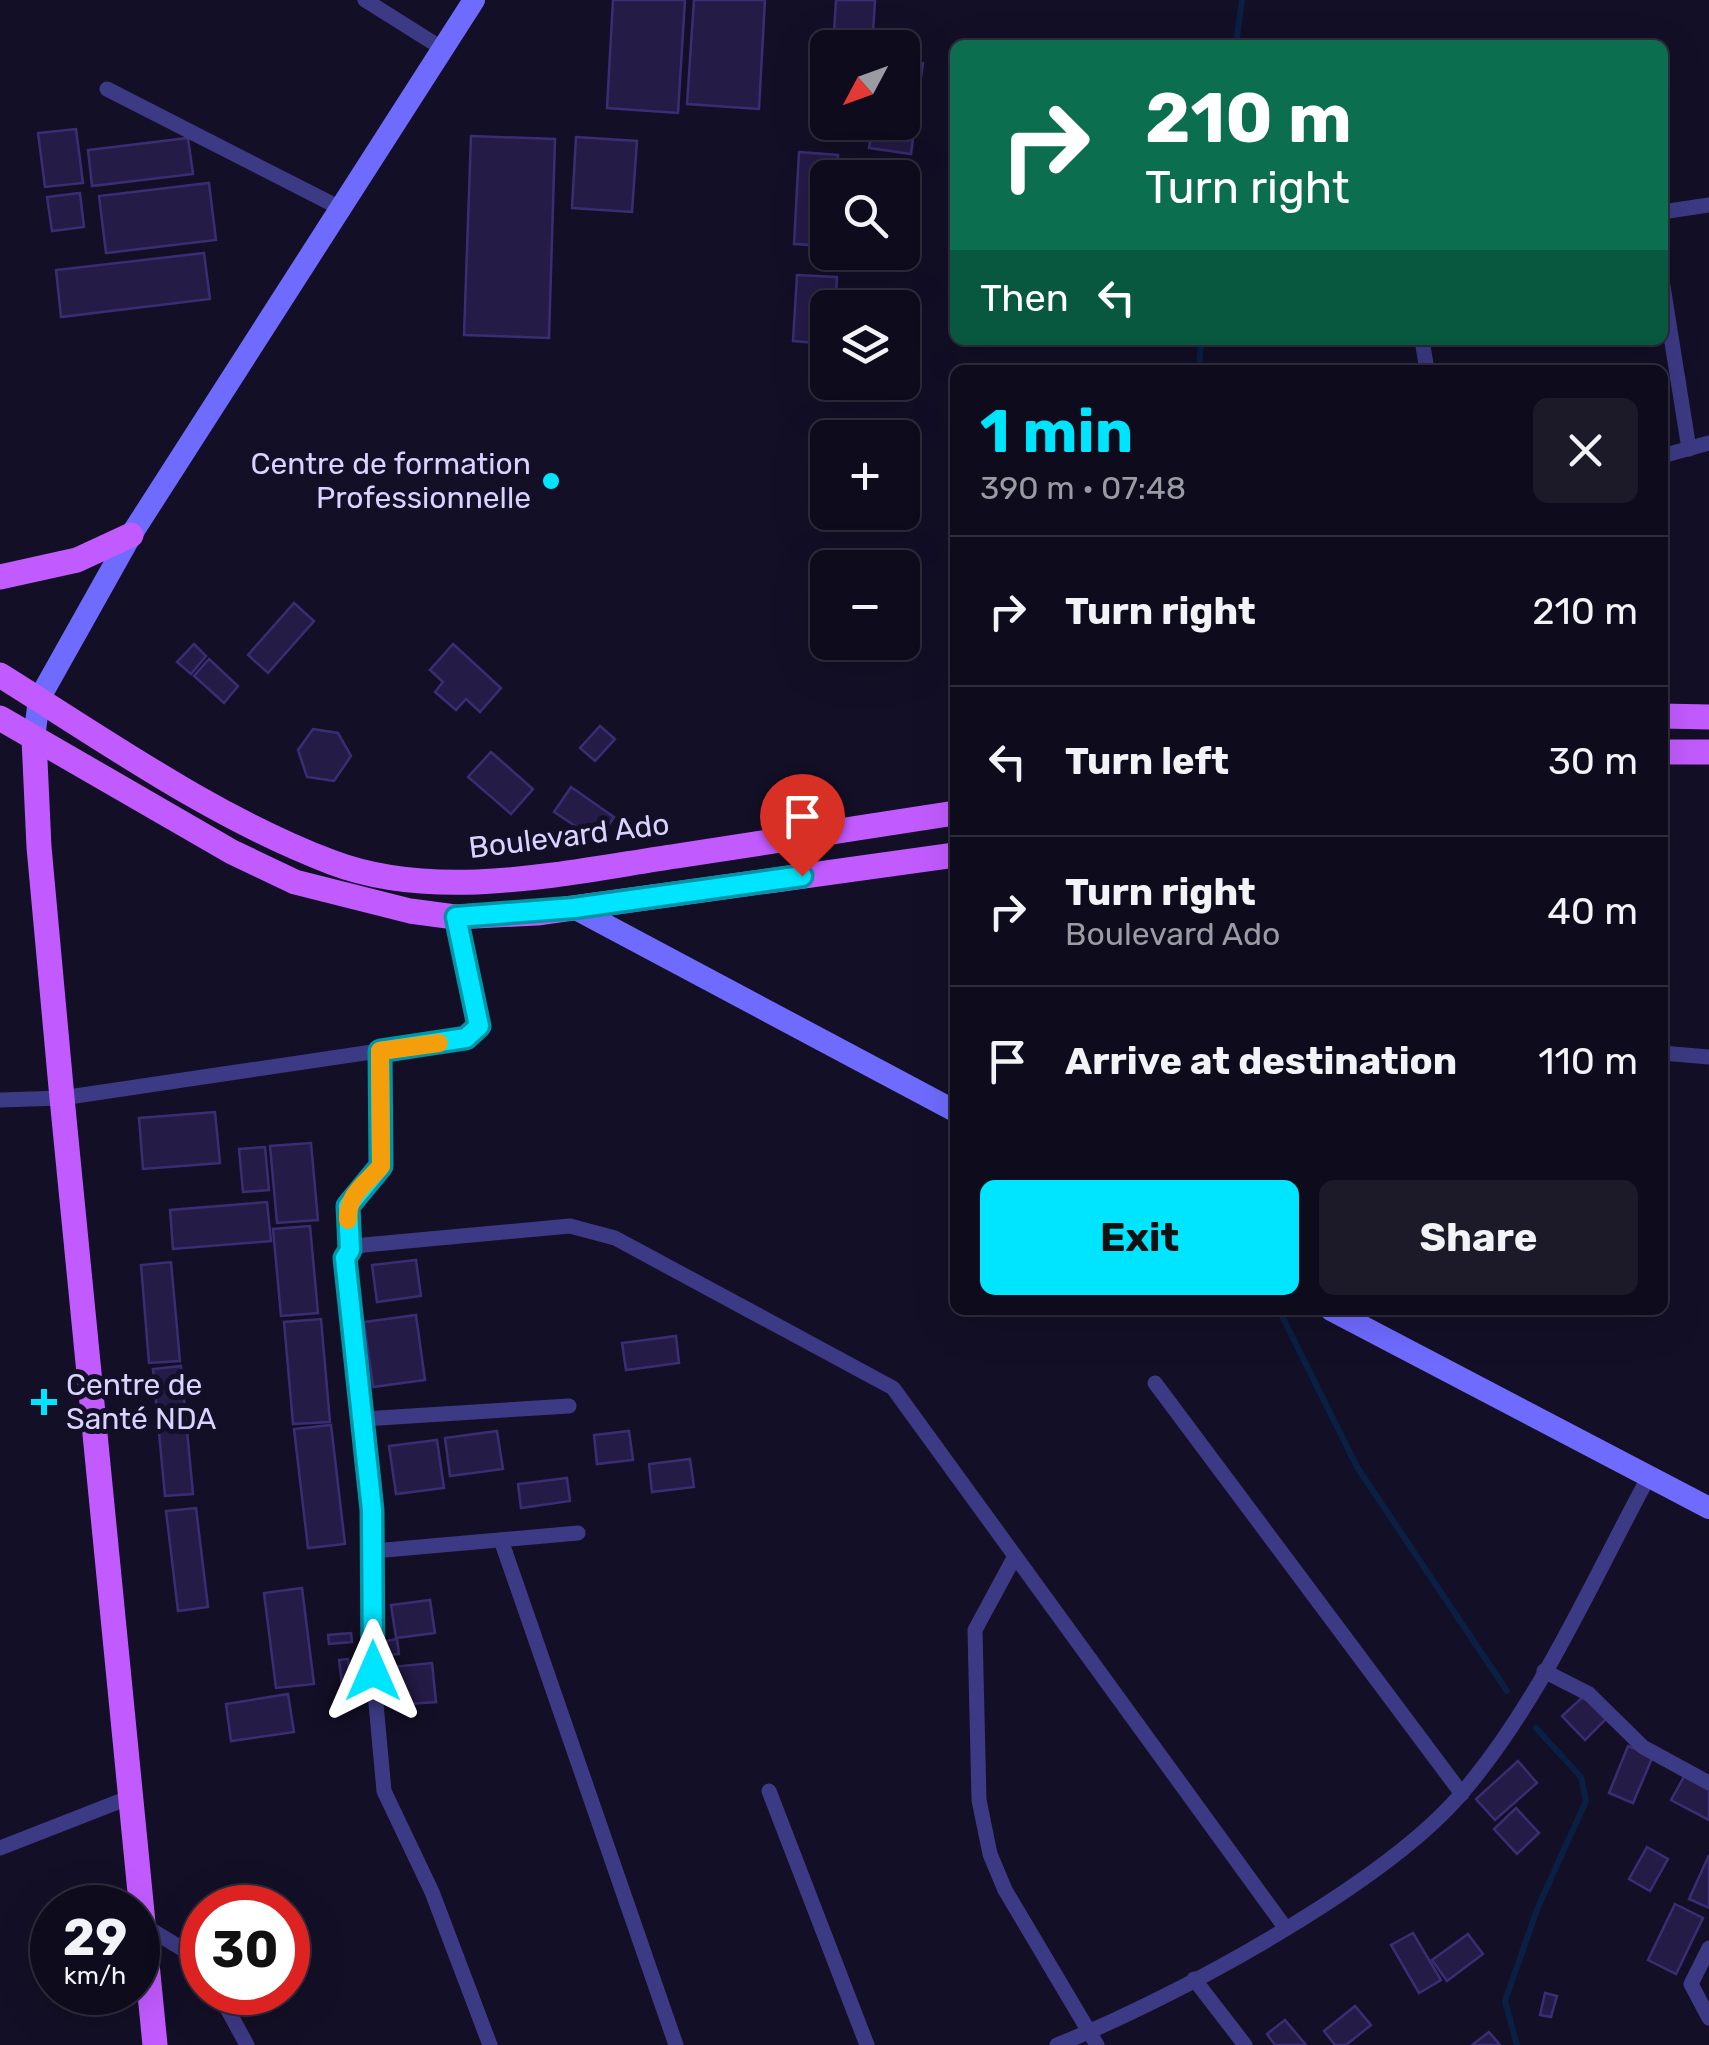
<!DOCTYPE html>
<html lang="en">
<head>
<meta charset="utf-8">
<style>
  :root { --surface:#0e0b1c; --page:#1c1929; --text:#f1f3f6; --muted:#9b9ba3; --line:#2e2b3b; --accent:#00e5ff }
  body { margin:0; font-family:Rubik,sans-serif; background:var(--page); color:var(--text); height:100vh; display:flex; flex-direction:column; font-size:38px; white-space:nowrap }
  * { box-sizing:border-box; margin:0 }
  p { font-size:32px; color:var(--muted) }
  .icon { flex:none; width:55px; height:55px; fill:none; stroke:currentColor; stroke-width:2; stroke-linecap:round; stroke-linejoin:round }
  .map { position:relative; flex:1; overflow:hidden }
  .details { position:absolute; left:950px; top:365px; width:718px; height:950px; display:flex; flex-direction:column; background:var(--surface); border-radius:15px; box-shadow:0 10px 40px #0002,0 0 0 2px var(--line) }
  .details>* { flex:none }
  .hud { position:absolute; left:950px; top:40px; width:718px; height:305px; border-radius:15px; box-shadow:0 10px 40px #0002,0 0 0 2px var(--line); background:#0b6e4f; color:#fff; overflow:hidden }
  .needle { width:65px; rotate:229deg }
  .controls { position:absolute; left:810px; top:30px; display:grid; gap:20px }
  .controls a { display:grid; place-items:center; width:110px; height:110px; border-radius:15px; background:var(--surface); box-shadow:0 10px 40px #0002,0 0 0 2px var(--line); font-size:50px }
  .speed { position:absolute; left:30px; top:1885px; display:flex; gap:20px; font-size:50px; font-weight:700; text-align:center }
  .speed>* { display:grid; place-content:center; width:130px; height:130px; border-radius:50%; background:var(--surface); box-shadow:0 10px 40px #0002,0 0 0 2px var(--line); line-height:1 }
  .speed small { font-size:25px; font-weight:400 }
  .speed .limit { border:15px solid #d22; background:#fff; color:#111 }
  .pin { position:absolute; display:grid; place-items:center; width:85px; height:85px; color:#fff; margin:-102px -42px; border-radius:50% 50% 50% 0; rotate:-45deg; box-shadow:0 0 10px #0007 }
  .pin .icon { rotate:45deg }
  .me { position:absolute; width:110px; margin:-55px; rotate:0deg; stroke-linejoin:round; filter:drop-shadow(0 0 8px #0008) }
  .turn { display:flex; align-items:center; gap:35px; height:210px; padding:0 30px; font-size:45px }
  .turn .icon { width:130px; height:130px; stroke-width:2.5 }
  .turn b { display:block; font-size:70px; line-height:85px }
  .then { display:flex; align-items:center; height:95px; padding:0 30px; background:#0003; gap:20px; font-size:38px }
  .round { display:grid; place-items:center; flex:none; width:105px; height:105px; border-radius:15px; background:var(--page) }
  .head { display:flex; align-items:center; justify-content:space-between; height:170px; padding:0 30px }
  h1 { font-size:60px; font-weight:700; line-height:75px; color:var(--accent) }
  .action { display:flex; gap:20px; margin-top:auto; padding:20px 30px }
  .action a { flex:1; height:115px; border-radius:15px; background:var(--accent); color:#111; font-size:40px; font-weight:700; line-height:115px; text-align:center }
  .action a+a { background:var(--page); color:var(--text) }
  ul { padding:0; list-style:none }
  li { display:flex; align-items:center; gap:30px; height:150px; padding:0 30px; border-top:2px solid var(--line) }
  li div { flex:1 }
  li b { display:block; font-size:38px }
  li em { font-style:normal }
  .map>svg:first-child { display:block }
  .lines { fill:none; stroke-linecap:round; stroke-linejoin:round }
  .stream { stroke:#0a1f44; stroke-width:6 }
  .building { fill:#241b47; stroke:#3b2d73; stroke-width:2.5 }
  .street { stroke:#3d3a85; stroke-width:15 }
  .secondary { stroke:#6f6bff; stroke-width:22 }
  .primary { stroke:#c25bff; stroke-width:25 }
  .route-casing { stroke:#0095a6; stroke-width:25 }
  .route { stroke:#00e5ff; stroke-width:18 }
  .slow { stroke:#f59e0b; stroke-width:18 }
  .poi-dot { fill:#00e5ff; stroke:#130f26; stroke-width:4 }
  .labels { text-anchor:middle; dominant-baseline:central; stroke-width:10; stroke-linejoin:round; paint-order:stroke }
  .poi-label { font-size:30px; fill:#d9d4ff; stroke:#130f26; text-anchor:end }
  .street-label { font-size:30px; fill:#d9d4ff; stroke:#130f26 }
</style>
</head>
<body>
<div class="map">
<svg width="1709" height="2045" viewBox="0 0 1709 2045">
  <rect width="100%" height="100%" fill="#130f26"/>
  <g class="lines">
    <g class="stream">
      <polyline points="1236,45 1242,0"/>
      <polyline points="1199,370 1201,340"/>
      <polyline points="1279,1310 1357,1467 1507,1691"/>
      <polyline points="1517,2045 1505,2001 1538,1907 1586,1801 1581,1777 1536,1728"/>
    </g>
  </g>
  <g class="building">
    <polygon points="613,0 685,0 678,113 607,108"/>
    <polygon points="694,0 765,0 759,109 687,104"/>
    <polygon points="836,0 875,0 872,48 833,48"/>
    <polygon points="902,60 923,63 911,154 869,148 873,122 902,122"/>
    <polygon points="76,129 83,183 45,187 38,133"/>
    <polygon points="471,136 555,139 549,338 464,335"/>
    <polygon points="576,137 637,141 632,212 572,208"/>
    <polygon points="188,138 193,174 92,186 88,150"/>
    <polygon points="799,152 838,155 837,178 828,178 828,246 794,244"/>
    <polygon points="209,183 216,240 106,253 99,196"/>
    <polygon points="80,193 84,227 52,231 47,197"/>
    <polygon points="204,253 210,299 61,317 56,270"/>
    <polygon points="797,275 837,277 835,308 828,308 828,344 793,341"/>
    <polygon points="294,603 314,621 268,673 248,655"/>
    <polygon points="194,644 206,656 191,674 177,662"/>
    <polygon points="453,644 501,688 480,712 466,699 456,710 435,692 443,682 430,670"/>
    <polygon points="209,659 238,686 224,703 194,676"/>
    <polygon points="600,726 615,739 595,761 580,748"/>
    <polygon points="313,729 338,733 351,756 334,781 307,777 298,750"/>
    <polygon points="491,752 533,789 511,814 468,777"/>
    <polygon points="571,787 614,817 598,841 554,812"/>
    <polygon points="215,1112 220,1163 143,1169 139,1118"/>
    <polygon points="311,1143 318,1220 277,1223 270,1146"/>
    <polygon points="265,1147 269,1190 243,1192 239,1149"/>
    <polygon points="267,1202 271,1241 173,1249 170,1210"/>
    <polygon points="310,1226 318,1313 281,1316 273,1229"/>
    <polygon points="416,1260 421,1296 377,1302 372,1265"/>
    <polygon points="171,1262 180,1361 149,1363 141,1265"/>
    <polygon points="416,1315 425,1380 373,1387 364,1322"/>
    <polygon points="321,1319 330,1422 293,1424 284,1322"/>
    <polygon points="676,1336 679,1363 626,1370 622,1343"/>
    <polygon points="181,1366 193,1494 165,1496 153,1369"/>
    <polygon points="331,1425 345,1544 308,1548 294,1429"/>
    <polygon points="497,1431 503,1469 450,1476 445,1438"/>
    <polygon points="629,1431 633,1460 597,1464 594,1435"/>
    <polygon points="437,1440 444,1488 396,1494 389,1446"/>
    <polygon points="690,1459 694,1487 652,1492 649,1464"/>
    <polygon points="567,1478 570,1501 521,1508 518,1484"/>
    <polygon points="196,1508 208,1607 178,1611 166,1511"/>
    <polygon points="302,1588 314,1684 276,1688 264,1593"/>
    <polygon points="430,1600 435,1633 396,1638 391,1605"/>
    <polygon points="351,1633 352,1642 329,1644 328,1635"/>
    <polygon points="397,1639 399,1654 388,1655 386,1641"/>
    <polygon points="348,1659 351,1691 343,1692 339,1660"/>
    <polygon points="432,1663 436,1702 394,1705 390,1667"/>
    <polygon points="288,1694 294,1732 231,1741 226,1704"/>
    <polygon points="1586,1694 1608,1717 1585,1740 1562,1716"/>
    <polygon points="1628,1746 1653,1756 1633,1803 1609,1793"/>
    <polygon points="1518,1761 1537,1783 1495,1820 1476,1799"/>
    <polygon points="1686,1773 1709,1786 1709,1820 1671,1800"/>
    <polygon points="1516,1808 1539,1833 1517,1854 1494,1829"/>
    <polygon points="1647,1847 1668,1859 1650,1891 1629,1879"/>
    <polygon points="1709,1855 1709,1908 1689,1899"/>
    <polygon points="1675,1904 1703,1918 1676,1974 1648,1960"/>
    <polygon points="1413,1933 1441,1980 1419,1993 1391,1945"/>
    <polygon points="1468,1934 1483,1954 1447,1981 1432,1960"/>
    <polygon points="1545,1993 1557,1996 1551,2017 1540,2015"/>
    <polygon points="1355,2006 1371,2025 1346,2045 1335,2045 1324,2031"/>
    <polygon points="1285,2020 1306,2045 1275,2045 1267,2034"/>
    <polygon points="1489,2032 1500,2045 1472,2045"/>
  </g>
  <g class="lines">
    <g class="street">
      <polyline points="365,0 443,49"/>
      <polyline points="107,89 342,209"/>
      <polyline points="1662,212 1709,205"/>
      <polyline points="1662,280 1689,449"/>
      <polyline points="1422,340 1427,370"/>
      <polyline points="1662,456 1709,443"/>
      <polyline points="1662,1053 1709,1057"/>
      <polyline points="0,1100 62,1098 466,1038 479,1025 455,917"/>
      <polyline points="350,1250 348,1205 381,1166 380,1051"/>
      <polyline points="1155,1383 1462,1794"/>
      <polyline points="363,1419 569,1406"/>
      <polyline points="501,1540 676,2045"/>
      <polyline points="374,1551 578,1533"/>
      <polyline points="1015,1556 975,1630 979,1800 990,1854 1005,1890 1097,2045"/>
      <polyline points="1544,1671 1589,1694 1643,1747 1709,1783"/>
      <polyline points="769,1791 867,2045"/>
      <polyline points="0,1848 128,1798"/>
      <polyline points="143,1925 194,1956 202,1968"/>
      <polyline points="1709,1948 1691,1984 1709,2018"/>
      <polyline points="1194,1979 1245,2045"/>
      <polyline points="218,1992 247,2045"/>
      <polyline points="490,2045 432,1892 384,1791 373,1671 373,1510 345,1268 350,1250 364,1245 570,1226 615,1238 893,1388 1284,1926"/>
      <path d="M1057 2045C1171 2000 1384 1885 1462 1793 1540 1702 1591 1583 1648 1478"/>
    </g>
    <g class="secondary">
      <polyline points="34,739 39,699 131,535 474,0"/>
      <polyline points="574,908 955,1111"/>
      <polyline points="1331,1310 1709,1508"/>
    </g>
    <g class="primary">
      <polyline points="0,577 77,560 131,535"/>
      <path d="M0 675C106 741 213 817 331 862 438 903 568 872 677 856 770 842 862 827 955 813"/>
      <polyline points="1662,716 1709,717"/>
      <polyline points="0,718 232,852 295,882 410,911 455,917 537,913 955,855"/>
      <polyline points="34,739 39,847 62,1098 155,2045"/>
      <polyline points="1662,752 1709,752"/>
    </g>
  </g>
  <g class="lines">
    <defs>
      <polyline id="route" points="373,1671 372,1510 345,1258 350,1250 348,1206 381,1166 380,1051 466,1038 479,1026 456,917 574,908 802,876"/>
    </defs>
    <use href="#route" class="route-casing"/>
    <use href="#route" class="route"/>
    <path class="slow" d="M348 1220C347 1194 366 1184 381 1166L380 1051 439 1043"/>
  </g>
  <g class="poi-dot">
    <circle cx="551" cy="481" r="10"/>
    <path d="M39 1387h10v10h10v10h-10v10h-10v-10h-10v-10h10z"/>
  </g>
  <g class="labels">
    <g class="poi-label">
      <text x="531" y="464">Centre de formation<tspan x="531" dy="34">Professionnelle</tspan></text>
      <text x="66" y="1385" text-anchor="start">Centre de<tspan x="66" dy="34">Santé NDA</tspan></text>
    </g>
    <g class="street-label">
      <text transform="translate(569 836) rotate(-7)">Boulevard Ado</text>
    </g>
  </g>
</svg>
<div class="controls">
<a><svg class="needle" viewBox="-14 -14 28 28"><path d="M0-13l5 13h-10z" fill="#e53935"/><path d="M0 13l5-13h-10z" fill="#9b9ba3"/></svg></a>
<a><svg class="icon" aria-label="search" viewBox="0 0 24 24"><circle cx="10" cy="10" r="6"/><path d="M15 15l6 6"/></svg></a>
<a><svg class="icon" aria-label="layers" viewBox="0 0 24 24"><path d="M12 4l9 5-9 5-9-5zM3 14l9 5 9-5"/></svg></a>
<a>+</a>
<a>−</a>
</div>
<div class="speed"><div>29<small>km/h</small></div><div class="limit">30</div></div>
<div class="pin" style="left:802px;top:876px;background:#d93025"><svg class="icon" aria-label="arrive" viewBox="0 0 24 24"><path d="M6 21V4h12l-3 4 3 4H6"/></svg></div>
<svg class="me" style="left:373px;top:1671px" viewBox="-20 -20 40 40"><path d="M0-17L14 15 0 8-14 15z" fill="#00e5ff" stroke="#fff" stroke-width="4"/></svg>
<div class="hud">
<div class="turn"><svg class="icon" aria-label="right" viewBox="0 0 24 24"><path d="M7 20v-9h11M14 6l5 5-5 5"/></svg><div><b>210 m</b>Turn right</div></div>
<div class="then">Then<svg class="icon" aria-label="left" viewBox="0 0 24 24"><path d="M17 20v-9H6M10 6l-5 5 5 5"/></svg></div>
</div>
<section class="details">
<div class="head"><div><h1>1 min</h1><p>390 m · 07:48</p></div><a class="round"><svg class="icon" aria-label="close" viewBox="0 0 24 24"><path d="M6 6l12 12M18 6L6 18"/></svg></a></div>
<ul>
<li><svg class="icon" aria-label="right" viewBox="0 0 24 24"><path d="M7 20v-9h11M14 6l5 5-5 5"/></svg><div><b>Turn right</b></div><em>210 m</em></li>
<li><svg class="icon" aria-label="left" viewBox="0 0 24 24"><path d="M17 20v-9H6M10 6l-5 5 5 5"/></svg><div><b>Turn left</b></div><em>30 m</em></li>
<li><svg class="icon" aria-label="right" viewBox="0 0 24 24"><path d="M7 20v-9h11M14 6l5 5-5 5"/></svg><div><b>Turn right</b><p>Boulevard Ado</p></div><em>40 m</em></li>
<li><svg class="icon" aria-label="arrive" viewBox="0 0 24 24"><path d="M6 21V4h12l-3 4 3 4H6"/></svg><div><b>Arrive at destination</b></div><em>110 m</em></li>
</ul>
<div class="action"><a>Exit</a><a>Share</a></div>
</section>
</div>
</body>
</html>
